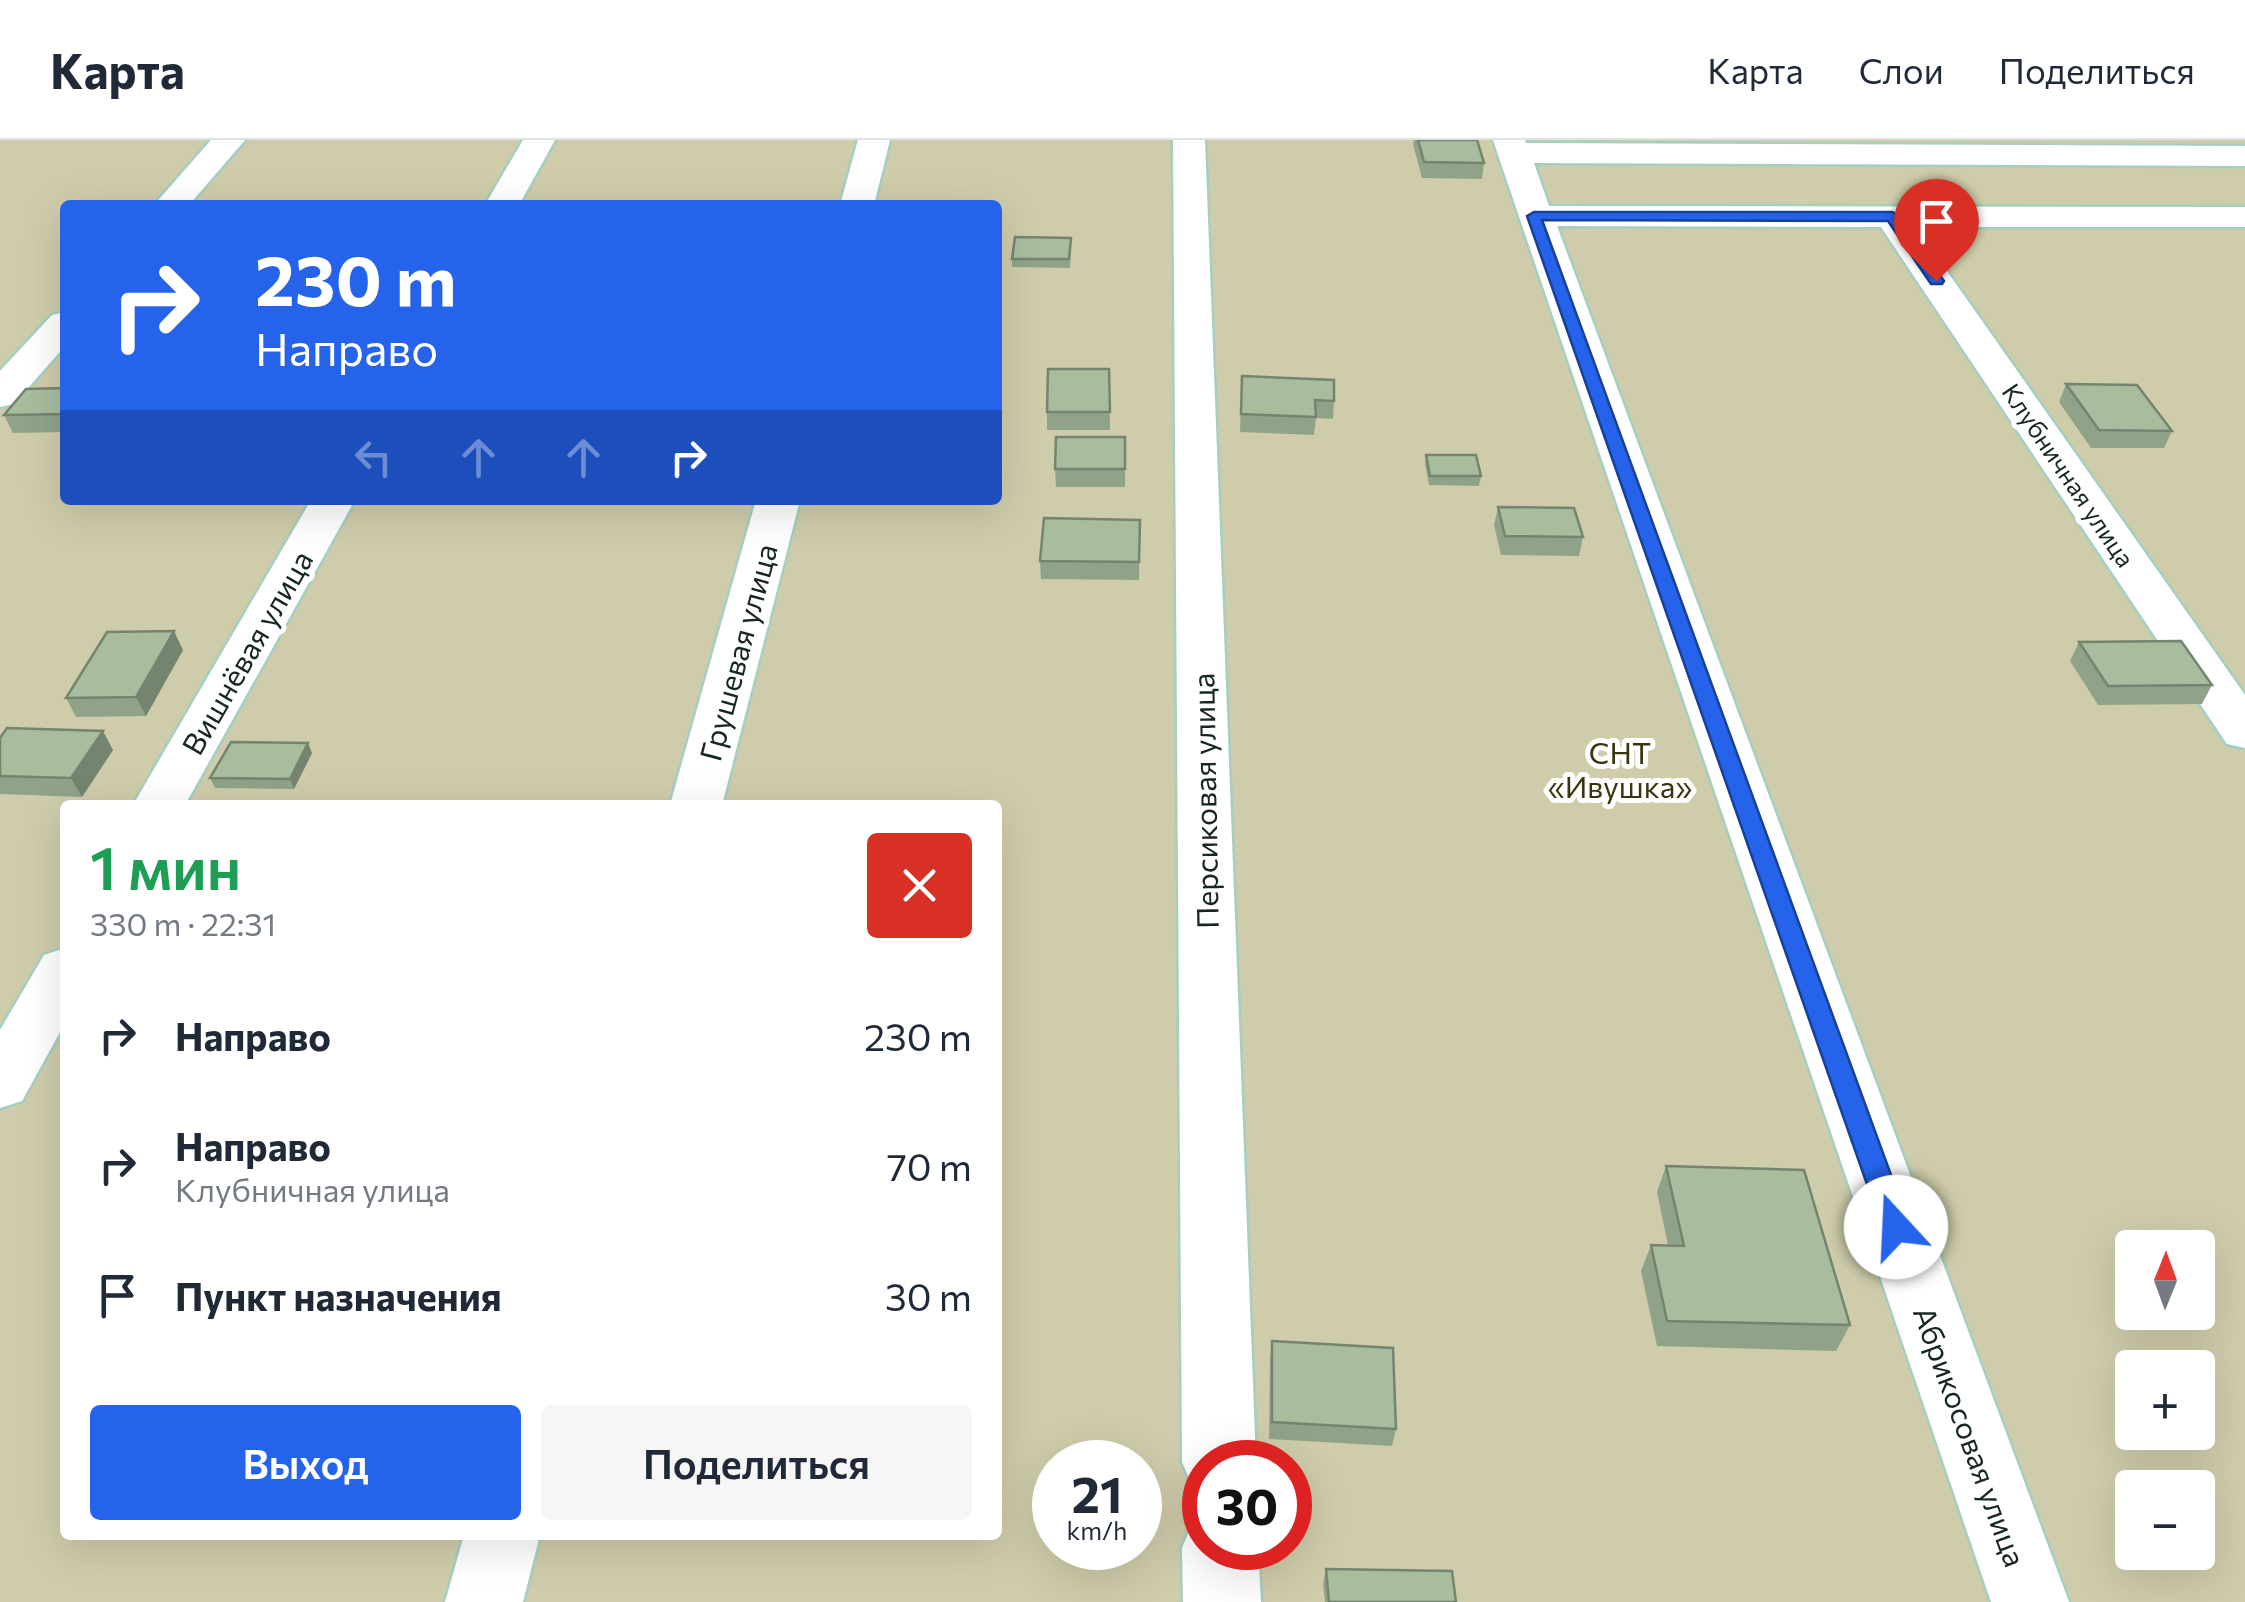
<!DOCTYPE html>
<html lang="ru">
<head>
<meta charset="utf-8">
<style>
  :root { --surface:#fff; --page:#f6f6f7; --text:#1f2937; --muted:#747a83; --line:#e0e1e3; --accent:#2563eb }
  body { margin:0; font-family:Commissioner,sans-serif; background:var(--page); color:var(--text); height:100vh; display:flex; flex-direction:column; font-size:38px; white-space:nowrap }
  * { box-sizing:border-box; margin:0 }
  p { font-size:32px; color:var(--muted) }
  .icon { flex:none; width:55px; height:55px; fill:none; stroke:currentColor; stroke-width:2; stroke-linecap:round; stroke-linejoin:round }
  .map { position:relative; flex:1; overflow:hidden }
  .side { position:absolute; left:60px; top:660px; width:942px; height:740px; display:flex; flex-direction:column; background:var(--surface); border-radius:10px; box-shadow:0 10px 40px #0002 }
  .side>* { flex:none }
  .guide { position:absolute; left:60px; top:60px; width:942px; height:305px; border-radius:10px; box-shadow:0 10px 40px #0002; background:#2563eb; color:#fff; overflow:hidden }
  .needle { width:65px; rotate:1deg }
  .tools { position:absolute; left:2115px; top:1090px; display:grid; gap:20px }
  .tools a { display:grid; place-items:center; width:100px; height:100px; border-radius:10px; background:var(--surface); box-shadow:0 10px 40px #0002; font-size:50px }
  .speed { position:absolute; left:1032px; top:1300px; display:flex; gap:20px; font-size:50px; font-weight:700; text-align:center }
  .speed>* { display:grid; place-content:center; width:130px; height:130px; border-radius:50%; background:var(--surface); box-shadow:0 10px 40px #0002; line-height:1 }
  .speed small { font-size:25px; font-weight:400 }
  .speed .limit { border:15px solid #d22; background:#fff; color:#111 }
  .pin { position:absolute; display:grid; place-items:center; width:85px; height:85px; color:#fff; margin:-102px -42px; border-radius:50% 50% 50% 0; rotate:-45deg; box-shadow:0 0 10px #0007 }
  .pin .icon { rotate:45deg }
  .me { position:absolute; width:110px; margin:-55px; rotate:340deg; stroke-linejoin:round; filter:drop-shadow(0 0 8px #0008) }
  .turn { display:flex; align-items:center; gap:35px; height:210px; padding:0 30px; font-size:45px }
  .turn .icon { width:130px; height:130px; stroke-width:2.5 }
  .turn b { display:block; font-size:70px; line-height:85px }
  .lanes { display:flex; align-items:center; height:95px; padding:0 30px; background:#0003; justify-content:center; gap:50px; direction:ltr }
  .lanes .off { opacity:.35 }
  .round { display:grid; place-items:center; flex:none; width:105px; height:105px; border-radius:10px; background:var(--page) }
  .summary { display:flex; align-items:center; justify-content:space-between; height:170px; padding:0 30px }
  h1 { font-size:60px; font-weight:600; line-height:75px; color:#1e9e55 }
  .button { display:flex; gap:20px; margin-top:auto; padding:20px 30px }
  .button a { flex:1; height:115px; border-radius:10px; background:var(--accent); color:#fff; font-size:40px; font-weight:600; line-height:115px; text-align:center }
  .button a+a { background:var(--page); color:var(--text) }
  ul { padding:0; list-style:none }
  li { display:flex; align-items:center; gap:30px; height:130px; padding:0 30px }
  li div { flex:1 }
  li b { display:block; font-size:38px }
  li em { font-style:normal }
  header { display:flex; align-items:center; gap:60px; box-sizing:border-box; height:140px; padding:0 50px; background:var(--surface); border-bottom:2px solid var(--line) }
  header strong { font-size:48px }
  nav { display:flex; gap:55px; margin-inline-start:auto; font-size:35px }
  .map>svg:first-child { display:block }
  .green { fill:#ceccaa; fill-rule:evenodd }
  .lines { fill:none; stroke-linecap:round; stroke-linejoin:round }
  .minor-casing { stroke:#a5cfbf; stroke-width:5 }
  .minor { fill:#fff; fill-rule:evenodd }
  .wall { fill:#90a388 }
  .shaded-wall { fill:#75846f }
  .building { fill:#a7bd9e; stroke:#75846f; stroke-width:2.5 }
  .route { fill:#2563eb; stroke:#184099; stroke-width:2.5 }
  .labels { text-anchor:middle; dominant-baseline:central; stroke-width:10; stroke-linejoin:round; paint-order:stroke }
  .far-street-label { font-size:25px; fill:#162620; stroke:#fff }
  .street-label { font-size:30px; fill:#162620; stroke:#fff }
  .park-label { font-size:30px; fill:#39360f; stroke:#fff }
</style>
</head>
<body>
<header>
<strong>Карта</strong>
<nav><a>Карта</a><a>Слои</a><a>Поделиться</a></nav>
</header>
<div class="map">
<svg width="2245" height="1462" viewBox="0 0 2245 1462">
  <rect width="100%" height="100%" fill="#d2fded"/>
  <path class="green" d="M0 0H2245V1462H0ZM65 65H998V360H65ZM65 665H998V1395H65ZM2132 1108H2198V1172H2132ZM2132 1228H2198V1292H2132ZM1055 1322H1140V1408H1055ZM1205 1322H1290V1408H1205ZM2132 1348H2198V1412H2132Z"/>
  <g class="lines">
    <defs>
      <g id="minor">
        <polygon points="211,0 245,0 189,65 154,65"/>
        <polygon points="523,0 555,0 519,65 485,65"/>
        <polygon points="858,0 890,0 874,65 840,65"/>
        <polygon points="1173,0 1205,0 1256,1322 1205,1322 1205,1351 1193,1347 1182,1322"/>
        <polygon points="1493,0 1525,0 1526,3 2245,6 2245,26 1534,23 1549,66 2245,67 2245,87 1916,87 2245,555 2245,608 2227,604 1881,87 1557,86 2069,1462 1991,1462"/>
        <polygon points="65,172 65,206 14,264 0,267 0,231 52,175"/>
        <polygon points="311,360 355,360 185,665 133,665"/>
        <polygon points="756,360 800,360 722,665 670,665"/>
        <polygon points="65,808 65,883 22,961 0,968 0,890 44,815"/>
        <polygon points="1205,1377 1205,1408 1258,1408 1261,1462 1183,1462 1182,1408 1193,1382"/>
        <polygon points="464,1395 540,1395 523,1462 445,1462"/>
      </g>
    </defs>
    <use href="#minor" class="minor-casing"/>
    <use href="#minor" class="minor"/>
  </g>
  <g class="wall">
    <polygon points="1414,0 1477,0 1484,23 1482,39 1422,38 1413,4"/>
    <polygon points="1071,106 1070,128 1012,127 1012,119"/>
    <polygon points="1109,229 1110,290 1047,290 1047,272"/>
    <polygon points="1242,236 1334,261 1333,279 1316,278 1314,295 1240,292"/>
    <polygon points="2066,244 2172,291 2164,308 2091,308 2059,262"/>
    <polygon points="65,248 65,292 13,293 4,275"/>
    <polygon points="1125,297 1125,347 1056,347 1055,329"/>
    <polygon points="1426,315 1481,336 1479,346 1429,345 1425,324"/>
    <polygon points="1498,367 1583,397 1579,416 1501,415 1494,385"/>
    <polygon points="1140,380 1139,440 1041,439 1040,421"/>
    <polygon points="2079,502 2212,545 2202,564 2098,565 2070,521"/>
    <polygon points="183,510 146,576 76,577 66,558"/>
    <polygon points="0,598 113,610 82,657 0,654"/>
    <polygon points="312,613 294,649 215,648 210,638"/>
    <polygon points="1666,1026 1850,1185 1836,1211 1657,1206 1641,1131 1651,1105 1668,1105 1657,1052"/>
    <polygon points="1272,1201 1396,1289 1392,1306 1269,1299 1270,1219"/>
    <polygon points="1326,1429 1456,1462 1325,1462 1323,1444"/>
  </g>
  <g class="shaded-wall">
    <polygon points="174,491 183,510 146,576 136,557"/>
    <polygon points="103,591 113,610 82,657 71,638"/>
    <polygon points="308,603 312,613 294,649 290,639"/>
  </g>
  <g class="building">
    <polygon points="1418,0 1477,0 1484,23 1424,22"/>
    <polygon points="1015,97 1071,98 1069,119 1012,119"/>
    <polygon points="1048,229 1109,229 1110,272 1047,272"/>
    <polygon points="1242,236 1334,240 1334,261 1315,260 1316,277 1241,274"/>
    <polygon points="2066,244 2137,245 2172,291 2099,290"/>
    <polygon points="65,248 65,274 4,275 26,249"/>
    <polygon points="1056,297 1125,297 1125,329 1055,329"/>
    <polygon points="1426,315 1476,315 1481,336 1430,336"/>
    <polygon points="1498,367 1574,368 1583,397 1505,396"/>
    <polygon points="1044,378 1140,380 1139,422 1040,421"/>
    <polygon points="174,491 136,557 66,558 107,492"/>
    <polygon points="2181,501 2212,545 2108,546 2079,502"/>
    <polygon points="7,588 103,591 71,638 0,636 0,598"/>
    <polygon points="231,602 308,603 290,639 210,638"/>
    <polygon points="1666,1026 1804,1030 1850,1185 1667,1181 1651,1105 1684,1106"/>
    <polygon points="1272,1201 1393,1208 1396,1289 1272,1282"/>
    <polygon points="1326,1429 1452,1431 1456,1462 1329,1462"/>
  </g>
  <polygon class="route" points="1892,72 1897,74 1944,141 1942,144 1931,144 1888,81 1542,80 1910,1087 1906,1095 1896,1099 1886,1095 1882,1087 1527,76 1534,72"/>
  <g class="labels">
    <g class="far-street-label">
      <text transform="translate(2069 335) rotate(56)">Клубничная улица</text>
    </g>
    <g class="street-label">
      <text transform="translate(246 512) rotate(-60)">Вишнёвая улица</text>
      <text transform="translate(737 512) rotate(-75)">Грушевая улица</text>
      <text transform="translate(1204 661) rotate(-91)">Персиковая улица</text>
      <text transform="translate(1971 1296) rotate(70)">Абрикосовая улица</text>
    </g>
    <g class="park-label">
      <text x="1620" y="611">СНТ<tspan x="1620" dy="34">«Ивушка»</tspan></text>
    </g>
  </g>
</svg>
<div class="tools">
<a><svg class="needle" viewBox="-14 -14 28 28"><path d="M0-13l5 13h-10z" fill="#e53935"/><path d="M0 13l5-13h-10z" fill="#747a83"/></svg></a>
<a>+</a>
<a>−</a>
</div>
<div class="speed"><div>21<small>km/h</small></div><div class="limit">30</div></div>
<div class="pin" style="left:1936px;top:141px;background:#d93025"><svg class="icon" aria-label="arrive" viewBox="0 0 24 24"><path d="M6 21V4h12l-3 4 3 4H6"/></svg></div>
<svg class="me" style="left:1896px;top:1087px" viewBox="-20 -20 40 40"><circle r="19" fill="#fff"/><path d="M0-13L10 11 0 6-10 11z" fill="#2563eb"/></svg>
<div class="guide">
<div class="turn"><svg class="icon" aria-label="right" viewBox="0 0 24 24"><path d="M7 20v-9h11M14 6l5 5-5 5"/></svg><div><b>230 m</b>Направо</div></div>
<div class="lanes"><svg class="icon off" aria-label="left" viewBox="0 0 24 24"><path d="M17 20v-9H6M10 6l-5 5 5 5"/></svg><svg class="icon off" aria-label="ahead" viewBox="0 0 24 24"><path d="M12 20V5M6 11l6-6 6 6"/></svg><svg class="icon off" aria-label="ahead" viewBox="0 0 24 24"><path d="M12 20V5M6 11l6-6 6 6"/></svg><svg class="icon" aria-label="right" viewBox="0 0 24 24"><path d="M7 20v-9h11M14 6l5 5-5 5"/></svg></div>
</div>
<section class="side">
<div class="summary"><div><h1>1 мин</h1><p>330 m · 22:31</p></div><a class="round" style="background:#d93025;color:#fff"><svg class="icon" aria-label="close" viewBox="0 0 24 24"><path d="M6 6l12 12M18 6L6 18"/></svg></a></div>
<ul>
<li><svg class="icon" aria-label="right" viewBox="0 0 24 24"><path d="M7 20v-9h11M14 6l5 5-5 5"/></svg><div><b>Направо</b></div><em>230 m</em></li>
<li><svg class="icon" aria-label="right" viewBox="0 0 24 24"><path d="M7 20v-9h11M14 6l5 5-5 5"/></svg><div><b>Направо</b><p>Клубничная улица</p></div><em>70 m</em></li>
<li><svg class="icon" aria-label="arrive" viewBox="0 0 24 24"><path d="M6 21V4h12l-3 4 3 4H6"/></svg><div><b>Пункт назначения</b></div><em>30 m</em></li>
</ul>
<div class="button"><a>Выход</a><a>Поделиться</a></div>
</section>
</div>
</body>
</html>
